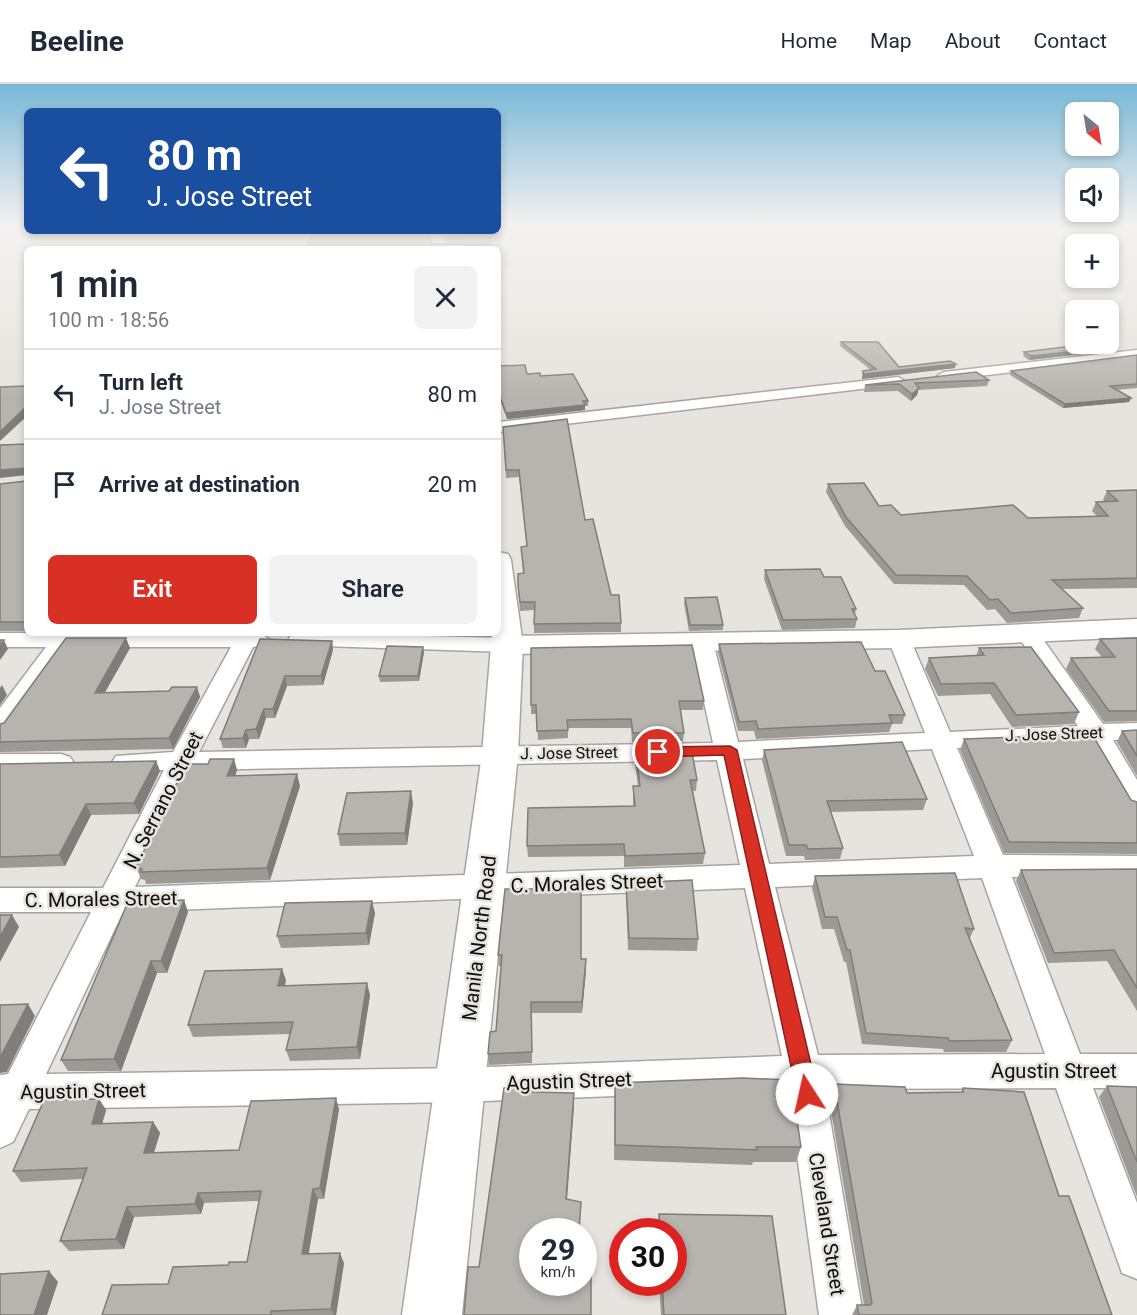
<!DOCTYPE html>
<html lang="en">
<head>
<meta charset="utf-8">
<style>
  :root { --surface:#fff; --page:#f2f2f3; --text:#1f2937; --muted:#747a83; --line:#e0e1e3; --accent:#d93025 }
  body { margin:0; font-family:Roboto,sans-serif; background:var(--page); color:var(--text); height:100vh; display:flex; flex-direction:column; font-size:22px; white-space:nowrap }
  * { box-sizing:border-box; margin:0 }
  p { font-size:20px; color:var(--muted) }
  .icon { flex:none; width:33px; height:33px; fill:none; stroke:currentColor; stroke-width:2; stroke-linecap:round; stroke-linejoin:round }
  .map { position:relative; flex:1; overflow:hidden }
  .side { position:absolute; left:24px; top:162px; width:477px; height:390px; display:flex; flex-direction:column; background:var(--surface); border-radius:9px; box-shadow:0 3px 9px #0003 }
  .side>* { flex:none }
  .banner { position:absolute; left:24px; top:24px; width:477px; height:126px; border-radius:9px; box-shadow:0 3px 9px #0003; background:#1a4fa0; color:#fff; overflow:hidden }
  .needle { width:39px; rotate:150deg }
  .controls { position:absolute; left:1065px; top:18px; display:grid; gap:12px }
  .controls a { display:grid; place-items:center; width:54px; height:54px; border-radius:9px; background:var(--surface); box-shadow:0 3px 9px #0003; font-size:30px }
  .speed { position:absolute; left:519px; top:1134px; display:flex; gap:12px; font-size:30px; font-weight:700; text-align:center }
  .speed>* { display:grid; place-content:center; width:78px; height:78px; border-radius:50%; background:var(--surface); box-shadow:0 3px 9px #0003; line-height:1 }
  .speed small { font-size:15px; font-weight:400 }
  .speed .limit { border:9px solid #d22; background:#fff; color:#111 }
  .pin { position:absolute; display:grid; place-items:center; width:51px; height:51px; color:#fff; margin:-26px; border:3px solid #fff; border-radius:50%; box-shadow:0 2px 6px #0007 }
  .me { position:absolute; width:66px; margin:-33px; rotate:350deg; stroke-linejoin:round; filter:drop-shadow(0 0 4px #0008) }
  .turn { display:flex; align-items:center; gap:21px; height:126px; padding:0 24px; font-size:27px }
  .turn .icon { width:78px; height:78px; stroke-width:2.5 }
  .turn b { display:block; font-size:42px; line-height:51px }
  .round { display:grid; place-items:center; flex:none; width:63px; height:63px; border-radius:9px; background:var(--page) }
  .overview { display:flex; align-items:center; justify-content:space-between; height:102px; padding:0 24px }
  h1 { font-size:36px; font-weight:600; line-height:45px }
  .button { display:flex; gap:12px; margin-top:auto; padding:12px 24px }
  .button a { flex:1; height:69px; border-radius:9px; background:var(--accent); color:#fff; font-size:24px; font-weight:600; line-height:69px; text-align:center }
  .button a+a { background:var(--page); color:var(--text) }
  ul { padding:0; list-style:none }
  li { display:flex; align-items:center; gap:18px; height:90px; padding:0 24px; border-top:2px solid var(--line) }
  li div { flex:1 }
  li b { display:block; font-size:22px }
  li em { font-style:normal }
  header { display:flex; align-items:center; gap:36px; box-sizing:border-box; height:84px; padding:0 30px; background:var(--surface); border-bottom:2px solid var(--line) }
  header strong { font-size:28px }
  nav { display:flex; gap:33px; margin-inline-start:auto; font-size:21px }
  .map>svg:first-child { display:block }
  .built { fill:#e0d8cd }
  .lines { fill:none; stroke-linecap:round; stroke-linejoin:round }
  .lane-casing { stroke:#a8a5a0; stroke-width:3 }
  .street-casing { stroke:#a8a5a0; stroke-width:3 }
  .secondary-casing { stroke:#a8a5a0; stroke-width:3 }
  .highway-casing { stroke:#a8a5a0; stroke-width:3 }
  .lane { fill:#fff; fill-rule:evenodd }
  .street { fill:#fff; fill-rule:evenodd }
  .secondary { fill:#fff; fill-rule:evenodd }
  .highway { fill:#fff; fill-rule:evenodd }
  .wall { fill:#9d9a96 }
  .shaded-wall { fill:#807d7a }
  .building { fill:#b7b3af; stroke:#807d7a; stroke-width:1.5 }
  .route { fill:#d93025; stroke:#8d1f18; stroke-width:1.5 }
  .labels { text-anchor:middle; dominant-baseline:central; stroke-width:5; stroke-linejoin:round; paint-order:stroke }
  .street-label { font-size:16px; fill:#100e0d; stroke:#e7e3de }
  .near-street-label { font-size:20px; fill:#100e0d; stroke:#e7e3de }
</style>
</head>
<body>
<header>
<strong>Beeline</strong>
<nav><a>Home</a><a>Map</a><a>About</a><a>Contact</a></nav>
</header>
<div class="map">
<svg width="1137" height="1231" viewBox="0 0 1137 1231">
  <rect width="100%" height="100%" fill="#e7e3de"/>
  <polygon class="built" points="509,152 511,184 498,184 498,165 447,165 446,153"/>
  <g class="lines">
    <defs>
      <polygon id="lane" points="477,161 500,162 500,168 498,169 498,165 496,164 475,163"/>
      <g id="street">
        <polygon points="1137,266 1137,274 944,296 937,292 944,288"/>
        <polygon points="898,293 905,297 903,300 498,348 498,338"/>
        <path d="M1027 542 1035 544 1103 640 1137 639V655L1113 656 1137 696V729L1127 726 1088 658 957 664 1003 771 1137 772V794L1012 793 1080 970H1137V1004H1093L1137 1119V1195L1122 1189 1056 1004 825 1005 863 1231H819L788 1005 462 1018 29 1025 13 1058 0 1064V991L8 990 91 828H0V804H103L164 686 125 687 116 684 112 678 116 672 173 668 231 563H68L9 647 0 649V624L46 563H0V549H260L270 556 267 561 253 563 199 668 713 659 691 558 694 553H710L713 558 738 658 925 649 888 555 891 550H907L910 555 950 648 1078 642 1016 549 1019 544ZM932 665 974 772 769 780 743 675ZM717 676 740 781 135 803 190 686ZM982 794 1045 970 818 971 775 803ZM745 804 782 972 462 984 46 990 123 828Z"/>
        <polygon points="299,549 508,554 516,556 519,561 516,566 508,568 291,561 288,556 291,551"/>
        <polygon points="0,670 61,670 70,673 74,679 70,685 61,688 0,688"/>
      </g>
      <polygon id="secondary" points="1137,535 1137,553 899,564 508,570 497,567 493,561 497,555 508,552 899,546"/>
      <g id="highway">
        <polygon points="430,147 442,147 447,165 433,165"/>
        <polygon points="498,468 508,470 511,476 523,561 518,670 462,1231 402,1231 482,670 492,549 498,549"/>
      </g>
    </defs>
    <use href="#lane" class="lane-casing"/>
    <use href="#street" class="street-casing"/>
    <use href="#secondary" class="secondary-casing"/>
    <use href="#highway" class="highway-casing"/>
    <use href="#lane" class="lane"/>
    <use href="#street" class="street"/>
    <use href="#secondary" class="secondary"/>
    <use href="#highway" class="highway"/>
  </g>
  <g class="wall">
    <polygon points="313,147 412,147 432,160 448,160 446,147 502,150 502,158 452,160 492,160 492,165 307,165"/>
    <polygon points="841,258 899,283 955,284 862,295 863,287 871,286 840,262"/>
    <polygon points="1024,268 1092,269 1029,276 1023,272"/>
    <polygon points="1137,271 1137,304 1116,306 1131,314 1129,318 1063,324 1010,291 1011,287"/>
    <polygon points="498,282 527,290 540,292 588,317 588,322 585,322 585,326 507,335 498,311"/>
    <polygon points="989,296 987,302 918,306 917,311 911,317 898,307 864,308 865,301"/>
    <polygon points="503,343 585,436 611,511 621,539 621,548 534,549 534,526 520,527 518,501 523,489 521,463 527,462 519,393 506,394"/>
    <polygon points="27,360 27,547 0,547 0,400 26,397"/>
    <polygon points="828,400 901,431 1028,434 1097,432 1092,427 1096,418 1105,418 1103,416 1107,407 1137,406 1137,504 1062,505 1083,524 1079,534 1007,539 995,525 987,526 964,501 894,500 845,442 826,408"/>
    <polygon points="765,486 824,493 856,525 855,530 857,535 855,544 782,546 764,495"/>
    <polygon points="685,514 723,541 723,546 689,547 684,519"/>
    <polygon points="378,549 426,549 426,550"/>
    <polygon points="1137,554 1137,637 1104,638 1066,585 1071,574 1102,573 1095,565 1100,555"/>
    <polygon points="260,555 332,557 333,566 323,601 287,602 275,634 266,634 259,655 249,655 246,664 223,664 220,655"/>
    <polygon points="719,560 875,587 905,631 902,640 892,640 889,648 756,655 754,647 738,647 718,569"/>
    <polygon points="130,564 105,608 169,607 197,603 200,613 173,665 0,668 0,640 4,639"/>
    <polygon points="531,564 704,617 703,626 681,626 684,649 683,657 632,658 631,644 568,644 568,654 538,656 536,630 531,630"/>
    <polygon points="979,564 1079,628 1074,640 1012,643 990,610 938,612 925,585 929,574 976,572"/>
    <polygon points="424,568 419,597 380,598 379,592"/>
    <polygon points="1137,646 1137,692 1117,658 1122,647"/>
    <polygon points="964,655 1137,718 1137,770 1004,769 960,666"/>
    <polygon points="764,666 927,715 923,726 831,728 843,764 840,775 805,776 804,772 786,772 762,676"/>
    <polygon points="636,668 697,696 696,707 693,707 705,769 703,780 624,783 624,772 528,773 527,762 633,722 633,702 638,702 635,680"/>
    <polygon points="234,675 237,686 235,692 300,702 270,796 146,800 145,796 141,795 136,783 208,680"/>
    <polygon points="156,677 160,687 139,730 91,731 65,782 0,784 0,680"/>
    <polygon points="413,719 407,761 340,762 338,750"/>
    <polygon points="1137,785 1137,927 1107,877 1048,879 1016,797 1021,786"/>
    <polygon points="815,792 974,845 969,856 1012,956 1006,968 944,968 943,965 862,960 846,878 844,878 834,845 822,845 812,804"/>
    <polygon points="626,799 698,855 697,867 628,866 626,811"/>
    <polygon points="184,816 188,828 167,889 157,889 121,987 68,987 61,976"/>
    <polygon points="375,829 369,861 281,864 277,852"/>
    <polygon points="498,871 581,875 586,886 582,929 532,929 532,979 489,981 488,970 496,947 501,882 499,882"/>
    <polygon points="286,896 285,901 370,911 360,975 290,977 286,966 290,950 193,953 188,941"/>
    <polygon points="615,999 801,1063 796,1078 753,1078 752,1081 614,1076"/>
    <polygon points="834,1000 907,1009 961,1008 963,1004 1059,1112 1112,1231 852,1231 857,1221 864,1221 829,1015"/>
    <polygon points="1107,1002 1137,1003 1137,1113 1099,1013"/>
    <polygon points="99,1015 106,1026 102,1040 153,1038 160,1049 154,1069 239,1066 339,1025 324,1115 318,1115 308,1169 344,1179 336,1231 102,1231 168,1200 228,1181 247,1178 259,1117 204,1119 201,1130 134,1133 124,1165 69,1167 60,1157 83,1095 21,1098 13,1087"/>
    <polygon points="659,1130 786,1231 661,1231 659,1198 674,1198 674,1148 657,1148"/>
  </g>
  <g class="shaded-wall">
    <polygon points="1093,265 1092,269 1029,276 1031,272"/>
    <polygon points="956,280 955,284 862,295 863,290"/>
    <polygon points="919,304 917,311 911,317 912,310"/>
    <polygon points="1131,314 1129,318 1063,324 1065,320"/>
    <polygon points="585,321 585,326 507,335 506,329"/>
    <polygon points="27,322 27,332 0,357 0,348"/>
    <polygon points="26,384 27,391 0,394 0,386"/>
    <polygon points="126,554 130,564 99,619 95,609"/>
    <polygon points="4,556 8,565 0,576 0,562"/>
    <polygon points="332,557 333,566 323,601 321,592"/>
    <polygon points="423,563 424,568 419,597 418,592"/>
    <polygon points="285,592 287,602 275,634 273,625"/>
    <polygon points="2,601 7,611 0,621 0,604"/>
    <polygon points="197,603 200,613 173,665 169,654"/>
    <polygon points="264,625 266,634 259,655 256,645"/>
    <polygon points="246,646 249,655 246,664 243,654"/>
    <polygon points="234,675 237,686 231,704 227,692"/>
    <polygon points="156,677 160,687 139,730 134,719"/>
    <polygon points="297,690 300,702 270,796 267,784"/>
    <polygon points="411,707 413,719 407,761 405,749"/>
    <polygon points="86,720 91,731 65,782 59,771"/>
    <polygon points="184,816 188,828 167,889 161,877"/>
    <polygon points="372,817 375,829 369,861 366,849"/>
    <polygon points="12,831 19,843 0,878 0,853"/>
    <polygon points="586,875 586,886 582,929 582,918"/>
    <polygon points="151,877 157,889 121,987 114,975"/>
    <polygon points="282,885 286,896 282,914 278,902"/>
    <polygon points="367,899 370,911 360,975 357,963"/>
    <polygon points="28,920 35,932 7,988 0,989 0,974"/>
    <polygon points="574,1009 574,1023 566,1129 566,1115"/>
    <polygon points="336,1014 339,1025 324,1115 320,1104"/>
    <polygon points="99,1015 106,1026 99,1051 92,1040"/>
    <polygon points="153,1038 160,1049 150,1080 144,1069"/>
    <polygon points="313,1105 318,1115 307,1180 302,1170"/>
    <polygon points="198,1109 204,1119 201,1130 195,1120"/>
    <polygon points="127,1123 134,1133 124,1165 116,1155"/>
    <polygon points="340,1169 344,1179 336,1231 334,1231 331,1225"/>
    <polygon points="49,1187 58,1198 47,1231 34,1231"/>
  </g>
  <g class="building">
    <polygon points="498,142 501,142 502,150 447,152 446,147 498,147"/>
    <polygon points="313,147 428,148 432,160 492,160 467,161 467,165 307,165"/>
    <polygon points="841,258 878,258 899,283 950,277 956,280 863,290 863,287 876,285"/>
    <polygon points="1080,261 1093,265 1031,272 1024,268"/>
    <polygon points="1137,271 1137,300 1110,302 1131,314 1065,320 1011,287"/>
    <polygon points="525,281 527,290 540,289 540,292 573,290 588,317 583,317 585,321 506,329 498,307 498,282"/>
    <polygon points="976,288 989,296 915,299 919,304 912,310 899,300 865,301"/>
    <polygon points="27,302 27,322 0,348 0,303"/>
    <polygon points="567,335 585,436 593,435 611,511 619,511 621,539 534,540 535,518 520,518 518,501 518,490 524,489 521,463 527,462 519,386 506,386 503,343"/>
    <polygon points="27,360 27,538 0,538 0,400 26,397 26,384 0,386 0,361"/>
    <polygon points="864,399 879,422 891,421 901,431 1013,421 1028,434 1108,432 1096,418 1118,417 1107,407 1137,406 1137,494 1052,496 1083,524 1011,529 998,515 990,516 967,492 896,491 846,433 828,400"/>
    <polygon points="820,485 824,493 841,493 856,525 852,525 857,535 783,536 765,486"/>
    <polygon points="717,513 723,541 690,541 685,514"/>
    <polygon points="66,554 126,554 95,609 169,607 172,603 197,603 169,654 0,658 0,640 4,639"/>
    <polygon points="1137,554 1137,627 1109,627 1071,574 1115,573 1100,555"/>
    <polygon points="260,555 332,557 321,592 285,592 273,625 264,625 256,645 246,646 243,654 220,655"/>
    <polygon points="0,556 4,556 0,562"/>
    <polygon points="861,558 875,587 885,587 905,631 889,631 892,639 758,645 756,637 739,638 719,560"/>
    <polygon points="692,561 704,617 679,617 684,649 633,649 631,635 567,636 568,646 537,647 536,621 531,621 531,564"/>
    <polygon points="387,562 423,563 418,592 379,592"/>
    <polygon points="1031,563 1079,628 1016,631 994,599 941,600 929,574 984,571 979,564"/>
    <polygon points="1137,646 1137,672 1122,647"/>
    <polygon points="1092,650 1131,716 1137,718 1137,759 1009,758 964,655"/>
    <polygon points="902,658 927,715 827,717 843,764 808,765 806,761 789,761 764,666"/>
    <polygon points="636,668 692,668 697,696 690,696 705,769 625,772 624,760 527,762 528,724 635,722 633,702 640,702"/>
    <polygon points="210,675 234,675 227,692 297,690 267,784 141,788 142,785 136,783 186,680 208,680"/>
    <polygon points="156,677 134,719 86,720 59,771 0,773 0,680"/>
    <polygon points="411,707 405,749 338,750 347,709"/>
    <polygon points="1137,785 1137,904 1114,866 1054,869 1021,786"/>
    <polygon points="955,789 974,845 965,844 1012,956 949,957 948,954 866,949 850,866 847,866 837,833 825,833 815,792"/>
    <polygon points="692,796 698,855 629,854 626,799"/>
    <polygon points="505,805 581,805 581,875 586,875 582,918 531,918 532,968 488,970 490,948 496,947 502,871 498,871"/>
    <polygon points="184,816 161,877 151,877 114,975 61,976 128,818"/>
    <polygon points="372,817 366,849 277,852 285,819"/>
    <polygon points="0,831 12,831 0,853"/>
    <polygon points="282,885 278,902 367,899 357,963 286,966 293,938 188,941 205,887"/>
    <polygon points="28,920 0,974 0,921"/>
    <polygon points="742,994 791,996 801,1063 756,1063 757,1066 615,1061 615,999"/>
    <polygon points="834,1000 905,1003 907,1009 963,1008 963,1004 1024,1008 1059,1112 1069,1112 1112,1231 859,1231 857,1221 870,1221 872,1219"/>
    <polygon points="1107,1002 1137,1003 1137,1078"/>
    <polygon points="532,1003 533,1008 574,1009 566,1115 581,1118 579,1148 532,1148 532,1198 584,1198 584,1182 591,1182 591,1231 464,1231 468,1183 479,1183 504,1004"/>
    <polygon points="336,1014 320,1104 313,1105 302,1170 340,1169 331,1225 271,1227 271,1231 102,1231 112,1201 168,1200 173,1183 228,1181 229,1178 247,1178 261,1107 198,1109 195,1120 127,1123 116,1155 60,1157 87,1084 13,1087 44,1016 99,1015 92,1040 153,1038 144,1069 239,1066 251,1017"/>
    <polygon points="659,1130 772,1132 786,1231 664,1231 662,1198 674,1198 674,1148 660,1148"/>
    <polygon points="49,1187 34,1231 0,1231 0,1190"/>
  </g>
  <linearGradient id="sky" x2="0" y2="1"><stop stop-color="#78b8d8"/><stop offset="0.45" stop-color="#f4f2f0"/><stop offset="1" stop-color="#f4f2f0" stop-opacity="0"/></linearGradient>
  <rect width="1137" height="314" fill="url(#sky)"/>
  <polygon class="route" points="730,662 737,666 818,1010 815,1017 807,1020 800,1017 797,1010 724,671 658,673 651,668 658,663"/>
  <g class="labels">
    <g class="street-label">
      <text transform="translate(1054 650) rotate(-2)">J. Jose Street</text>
      <text transform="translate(569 669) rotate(-1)">J. Jose Street</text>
    </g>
    <g class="near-street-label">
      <text transform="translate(163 716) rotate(-63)">N. Serrano Street</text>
      <text transform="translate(587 799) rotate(-2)">C. Morales Street</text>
      <text transform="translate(101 815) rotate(-1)">C. Morales Street</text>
      <text transform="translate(479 854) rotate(-83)">Manila North Road</text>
      <text x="1054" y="987">Agustin Street</text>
      <text transform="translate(569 997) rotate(-2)">Agustin Street</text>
      <text transform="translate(83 1007) rotate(-1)">Agustin Street</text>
      <text transform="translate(827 1140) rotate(81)">Cleveland Street</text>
    </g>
  </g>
</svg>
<div class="controls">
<a><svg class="needle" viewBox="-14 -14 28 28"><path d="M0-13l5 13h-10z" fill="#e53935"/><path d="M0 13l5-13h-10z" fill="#747a83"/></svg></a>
<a><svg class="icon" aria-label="sound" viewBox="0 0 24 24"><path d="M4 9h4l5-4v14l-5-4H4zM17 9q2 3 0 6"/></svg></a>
<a>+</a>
<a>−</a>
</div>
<div class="speed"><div>29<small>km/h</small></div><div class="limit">30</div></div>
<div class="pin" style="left:658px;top:668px;background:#d93025"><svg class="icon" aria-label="arrive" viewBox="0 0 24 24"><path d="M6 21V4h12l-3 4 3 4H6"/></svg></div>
<svg class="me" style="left:807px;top:1010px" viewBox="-20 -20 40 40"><circle r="19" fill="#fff"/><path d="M0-13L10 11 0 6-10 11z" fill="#d93025"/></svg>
<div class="banner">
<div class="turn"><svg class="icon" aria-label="left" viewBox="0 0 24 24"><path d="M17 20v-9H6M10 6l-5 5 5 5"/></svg><div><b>80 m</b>J. Jose Street</div></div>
</div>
<section class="side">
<div class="overview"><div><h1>1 min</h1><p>100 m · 18:56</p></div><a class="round"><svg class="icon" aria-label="close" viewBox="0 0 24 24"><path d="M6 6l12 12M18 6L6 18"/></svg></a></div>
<ul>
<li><svg class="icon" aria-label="left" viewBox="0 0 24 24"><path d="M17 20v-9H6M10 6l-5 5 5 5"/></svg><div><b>Turn left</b><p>J. Jose Street</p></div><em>80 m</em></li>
<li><svg class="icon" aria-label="arrive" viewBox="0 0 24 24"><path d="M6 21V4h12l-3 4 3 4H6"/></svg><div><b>Arrive at destination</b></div><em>20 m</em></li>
</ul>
<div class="button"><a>Exit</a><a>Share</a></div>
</section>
</div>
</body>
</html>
